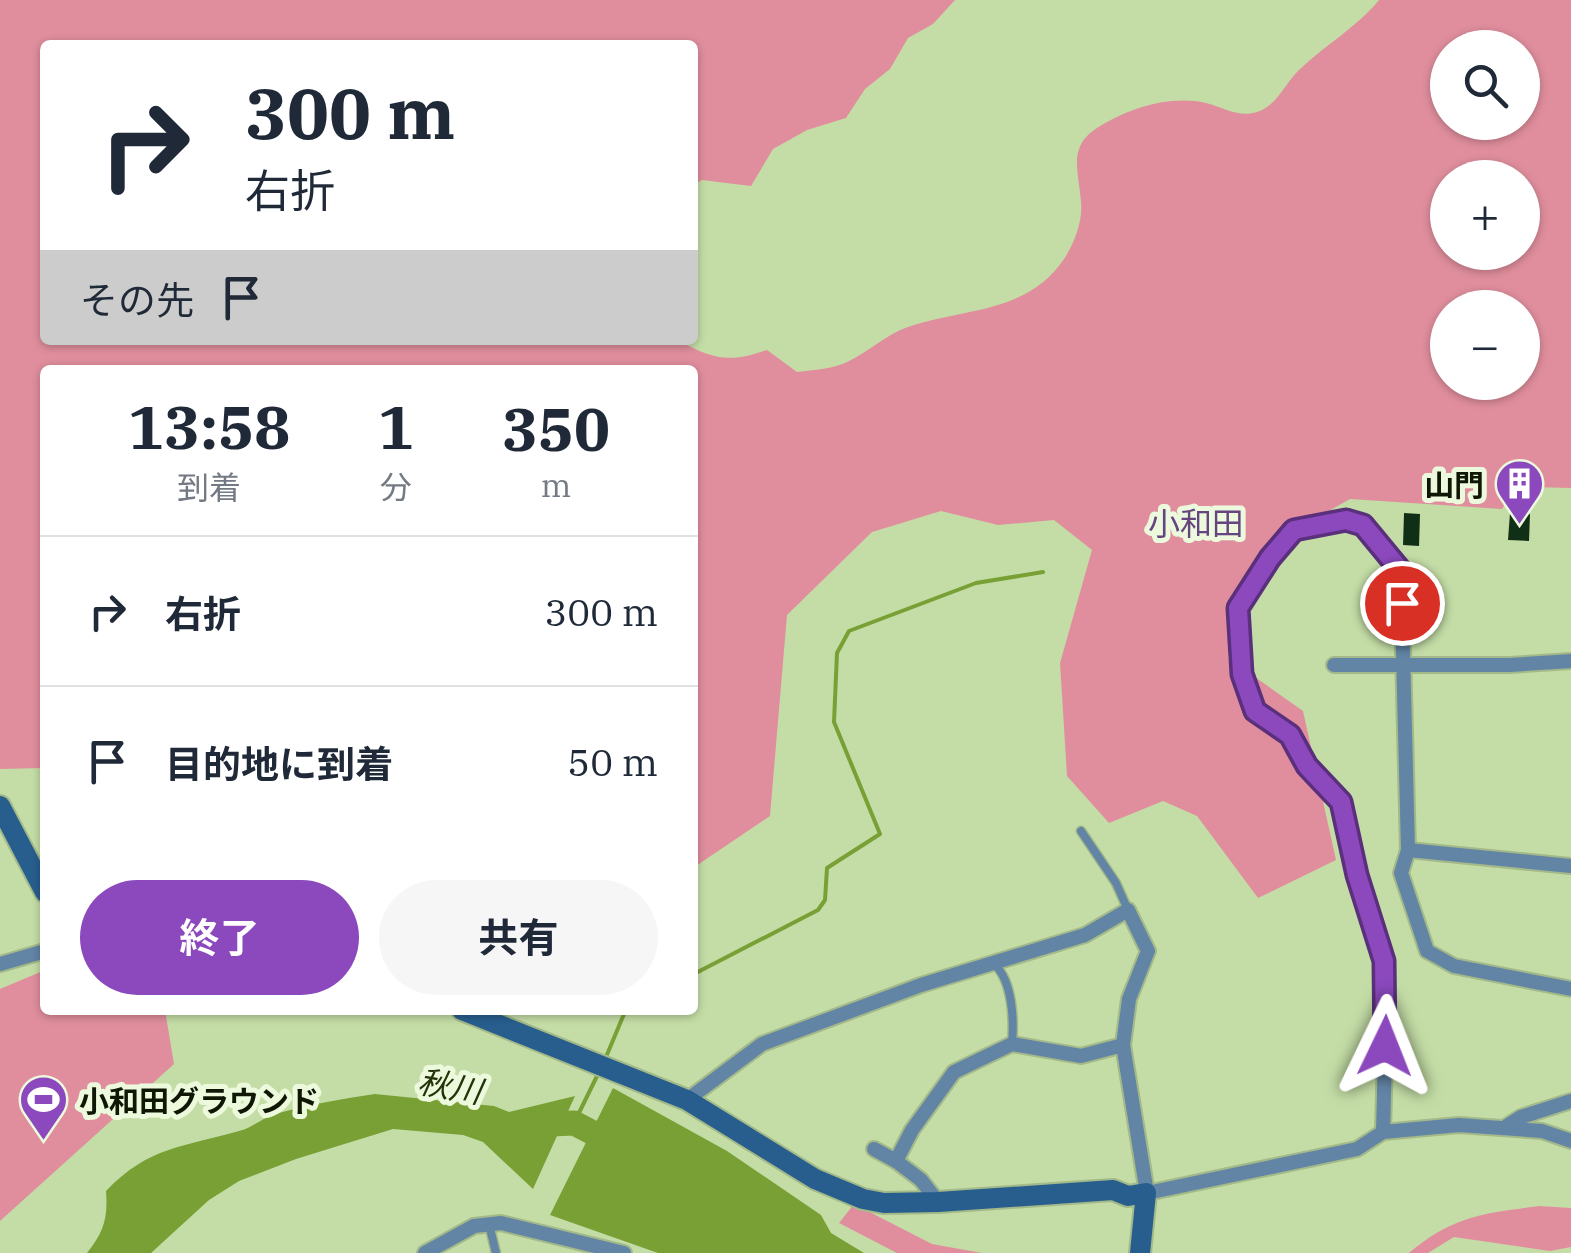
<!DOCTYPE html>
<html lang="ja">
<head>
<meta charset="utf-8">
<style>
  :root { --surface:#fff; --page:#f6f6f7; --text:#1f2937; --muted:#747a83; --line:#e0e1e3; --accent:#8b49bd }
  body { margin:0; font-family:"IBM Plex Serif","Noto Sans JP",serif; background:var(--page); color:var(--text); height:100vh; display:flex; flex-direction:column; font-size:38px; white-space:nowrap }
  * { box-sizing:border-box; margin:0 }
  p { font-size:32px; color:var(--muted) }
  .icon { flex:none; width:55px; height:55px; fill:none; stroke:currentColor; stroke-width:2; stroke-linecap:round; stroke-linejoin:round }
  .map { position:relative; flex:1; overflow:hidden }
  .side { position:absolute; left:40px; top:365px; width:658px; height:650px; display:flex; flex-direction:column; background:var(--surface); border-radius:10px; box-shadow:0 2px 8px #0004 }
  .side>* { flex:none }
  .guide { position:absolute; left:40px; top:40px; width:658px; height:305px; border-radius:10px; box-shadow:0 2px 8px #0004; background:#fff; color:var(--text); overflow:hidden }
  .fabs { position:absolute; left:1430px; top:30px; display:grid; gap:20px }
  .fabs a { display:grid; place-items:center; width:110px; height:110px; border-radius:50%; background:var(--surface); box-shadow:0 2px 8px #0004; font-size:50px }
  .pin { position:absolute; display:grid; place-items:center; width:85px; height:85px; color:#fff; margin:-42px; border:5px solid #fff; border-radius:50%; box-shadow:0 2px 10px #0007 }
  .me { position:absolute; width:110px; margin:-55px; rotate:2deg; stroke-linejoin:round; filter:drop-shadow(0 0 8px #0008) }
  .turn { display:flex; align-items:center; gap:35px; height:210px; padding:0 40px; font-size:45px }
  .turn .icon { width:130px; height:130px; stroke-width:2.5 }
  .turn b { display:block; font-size:70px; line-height:85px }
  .then { display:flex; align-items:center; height:95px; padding:0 40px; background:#0003; gap:20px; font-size:38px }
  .eta { display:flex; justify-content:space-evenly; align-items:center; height:170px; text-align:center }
  .eta b { font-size:60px; font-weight:700; line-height:70px }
  .cta { display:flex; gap:20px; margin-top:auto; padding:20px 40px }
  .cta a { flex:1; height:115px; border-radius:60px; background:var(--accent); color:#fff; font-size:40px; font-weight:700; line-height:115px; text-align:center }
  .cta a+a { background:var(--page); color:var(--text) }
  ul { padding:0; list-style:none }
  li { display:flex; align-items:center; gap:30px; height:150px; padding:0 40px; border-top:2px solid var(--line) }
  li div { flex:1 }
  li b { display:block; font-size:38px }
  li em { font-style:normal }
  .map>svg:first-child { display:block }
  .green { fill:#e08e9d; fill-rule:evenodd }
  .water { fill:#78a035 }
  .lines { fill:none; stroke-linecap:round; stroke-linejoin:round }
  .stream { stroke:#78a035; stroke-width:4 }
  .river { stroke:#78a035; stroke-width:25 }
  .building { fill:#112f16 }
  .lane-casing { stroke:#a3b989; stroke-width:11 }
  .street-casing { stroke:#a3b989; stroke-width:18 }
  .secondary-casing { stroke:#a3b989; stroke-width:24 }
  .lane { stroke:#6285a6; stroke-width:8 }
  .street { stroke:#6285a6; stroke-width:14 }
  .secondary { stroke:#275e8e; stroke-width:20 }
  .route-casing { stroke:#5a2f7b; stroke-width:25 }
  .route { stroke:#8b49bd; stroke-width:18 }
  .labels { text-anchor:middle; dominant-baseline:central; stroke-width:10; stroke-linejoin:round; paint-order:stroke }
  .poi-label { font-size:30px; font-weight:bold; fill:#0f1704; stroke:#ecf9dd; text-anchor:end }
  .neighbourhood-label { font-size:32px; fill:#654580; stroke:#ecf9dd }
  .water-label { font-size:32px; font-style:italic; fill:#243408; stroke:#ecf9dd }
</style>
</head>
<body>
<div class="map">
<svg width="1571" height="1253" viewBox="0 0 1571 1253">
  <rect width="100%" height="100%" fill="#c4dda6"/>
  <g class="green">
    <path d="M0 0H955L933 24 908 38 890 69 865 89 846 118 807 130 773 149 751 186 702 180 693 185 692 45H45V340H678C714 360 729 363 767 350L797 372C814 370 834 369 849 361 870 351 885 335 908 327 963 308 1027 314 1064 259 1074 244 1083 221 1081 202 1079 172 1067 147 1097 128 1129 108 1169 95 1206 103 1222 107 1239 118 1257 112 1277 106 1285 83 1299 70 1325 45 1356 28 1379 0H1571V488L1530 487 1524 495 1507 501 1502 509 1350 499 1276 541 1244 591 1228 658 1303 711 1336 860 1258 898 1197 816 1163 801 1109 823 1067 776 1060 663 1092 550 1054 520 998 525 941 511 872 532 787 615 770 816 693 868 692 370H45V768L0 769ZM1448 48H1522V122H1448ZM1448 178H1522V252H1448ZM1448 308H1522V382H1448Z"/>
    <polygon points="45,970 45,1010 165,1010 174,1064 0,1221 0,989"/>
    <polygon points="854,1204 932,1244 982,1253 897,1253 839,1223"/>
    <path d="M1539 1206 1571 1208V1247L1550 1251 1454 1237 1428 1253H1409C1452 1216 1485 1213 1539 1206Z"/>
  </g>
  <g class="water">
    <polygon points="613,1088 727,1151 821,1215 831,1233 864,1253 658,1253 550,1215"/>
    <path d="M375 1094 494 1106 509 1112 575 1096 533 1189 483 1142 463 1135 393 1129 296 1159 239 1181 209 1200 151 1253H87C104 1232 108 1218 106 1191 149 1146 184 1147 239 1131 252 1128 262 1118 275 1114 308 1105 340 1099 375 1094Z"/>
  </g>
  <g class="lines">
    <g class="stream">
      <polyline points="692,975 818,910 825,900 827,868 880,834 834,722 837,653 849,631 976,583 1043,572"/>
      <polyline points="606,1057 624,1014 632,1010"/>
      <polyline points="574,1123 600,1070"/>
    </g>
    <polyline class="river" points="528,1125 574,1123 622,1148"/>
  </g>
  <g class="building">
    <polygon points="1404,513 1420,514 1419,546 1403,545"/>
    <polygon points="1510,513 1530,514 1529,541 1508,540"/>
  </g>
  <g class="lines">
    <defs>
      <g id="lane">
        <polyline points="1081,831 1116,883 1128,910"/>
        <path d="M994 964C1013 981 1014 1021 1012 1044"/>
        <polyline points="489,1224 496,1253"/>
      </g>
      <g id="street">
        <polyline points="1334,665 1510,665 1571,661"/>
        <polyline points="1408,850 1571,866"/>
        <polyline points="0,964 45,951"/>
        <polyline points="687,1100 762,1044 921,985 1085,935 1128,910 1148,951 1129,999 1123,1045 1147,1193 1357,1149 1383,1132 1459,1125 1542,1131 1571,1141"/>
        <polyline points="1507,1126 1521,1117 1571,1101"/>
        <polyline points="1383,1132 1387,981 1341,803 1307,766 1290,735 1255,711 1242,674 1239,609 1294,530 1347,520 1363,525 1401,571 1408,850 1401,873 1427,951 1454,966 1571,989"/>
        <polyline points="874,1149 896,1161"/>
        <polyline points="938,1202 921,1180 896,1161 912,1130 954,1072 1012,1044 1081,1056 1123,1045"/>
        <polyline points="425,1253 474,1226 501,1223 624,1253"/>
      </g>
      <g id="secondary">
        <polyline points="0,806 45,892"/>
        <polyline points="462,1010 687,1100 815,1179 863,1199 884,1203 938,1202 1113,1190 1128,1196 1146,1193 1140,1253"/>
      </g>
    </defs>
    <use href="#lane" class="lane-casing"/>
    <use href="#street" class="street-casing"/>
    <use href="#secondary" class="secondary-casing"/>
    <use href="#lane" class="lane"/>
    <use href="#street" class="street"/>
    <use href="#secondary" class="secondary"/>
  </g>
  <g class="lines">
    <defs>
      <polyline id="route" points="1385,1046 1384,961 1357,875 1341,802 1307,766 1290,735 1255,711 1242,674 1238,608 1270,558 1294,530 1346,520 1363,525 1401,571 1402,603"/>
    </defs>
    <use href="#route" class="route-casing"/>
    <use href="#route" class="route"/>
  </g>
  <defs>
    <symbol id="building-pin" viewBox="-11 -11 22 30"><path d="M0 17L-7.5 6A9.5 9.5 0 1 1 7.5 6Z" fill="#8b49bd" stroke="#ecf9dd"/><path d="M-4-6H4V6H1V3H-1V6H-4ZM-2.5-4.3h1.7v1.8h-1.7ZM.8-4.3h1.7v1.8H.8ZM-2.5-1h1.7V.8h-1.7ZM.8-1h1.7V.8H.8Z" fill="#fff"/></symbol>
    <symbol id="stadium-pin" viewBox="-11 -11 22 30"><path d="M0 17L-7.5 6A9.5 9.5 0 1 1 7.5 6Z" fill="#8b49bd" stroke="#ecf9dd"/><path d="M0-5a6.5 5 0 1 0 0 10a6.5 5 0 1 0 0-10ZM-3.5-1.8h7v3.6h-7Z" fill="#fff"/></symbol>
  </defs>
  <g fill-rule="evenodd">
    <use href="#building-pin" x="1492" y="456" width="55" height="75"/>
    <use href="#stadium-pin" x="16" y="1072" width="55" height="75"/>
  </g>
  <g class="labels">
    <g class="poi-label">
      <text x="1484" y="484">山門</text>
      <text x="79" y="1100" text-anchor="start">小和田グラウンド</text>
    </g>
    <g class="neighbourhood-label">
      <text x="1196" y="523">小和田</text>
    </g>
    <g class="water-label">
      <text transform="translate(450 1086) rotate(10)">秋川</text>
    </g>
  </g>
</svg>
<div class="fabs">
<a><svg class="icon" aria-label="search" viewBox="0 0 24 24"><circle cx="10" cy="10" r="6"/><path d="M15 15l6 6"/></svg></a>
<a>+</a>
<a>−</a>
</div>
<div class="pin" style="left:1402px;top:603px;background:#d93025"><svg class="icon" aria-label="arrive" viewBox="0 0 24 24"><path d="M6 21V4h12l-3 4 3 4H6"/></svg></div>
<svg class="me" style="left:1385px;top:1046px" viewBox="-20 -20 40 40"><path d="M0-17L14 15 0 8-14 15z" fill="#8b49bd" stroke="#fff" stroke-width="4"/></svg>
<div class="guide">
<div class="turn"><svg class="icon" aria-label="right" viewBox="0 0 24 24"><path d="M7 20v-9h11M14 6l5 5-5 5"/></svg><div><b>300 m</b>右折</div></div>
<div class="then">その先<svg class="icon" aria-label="arrive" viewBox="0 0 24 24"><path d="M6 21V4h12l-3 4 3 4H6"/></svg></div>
</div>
<section class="side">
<div class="eta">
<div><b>13:58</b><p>到着</p></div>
<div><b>1</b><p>分</p></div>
<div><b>350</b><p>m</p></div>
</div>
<ul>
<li><svg class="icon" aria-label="right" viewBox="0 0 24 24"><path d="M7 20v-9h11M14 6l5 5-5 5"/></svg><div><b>右折</b></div><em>300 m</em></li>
<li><svg class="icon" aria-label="arrive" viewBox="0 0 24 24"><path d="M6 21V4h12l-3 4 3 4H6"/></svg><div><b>目的地に到着</b></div><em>50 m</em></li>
</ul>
<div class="cta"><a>終了</a><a>共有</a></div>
</section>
</div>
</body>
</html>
